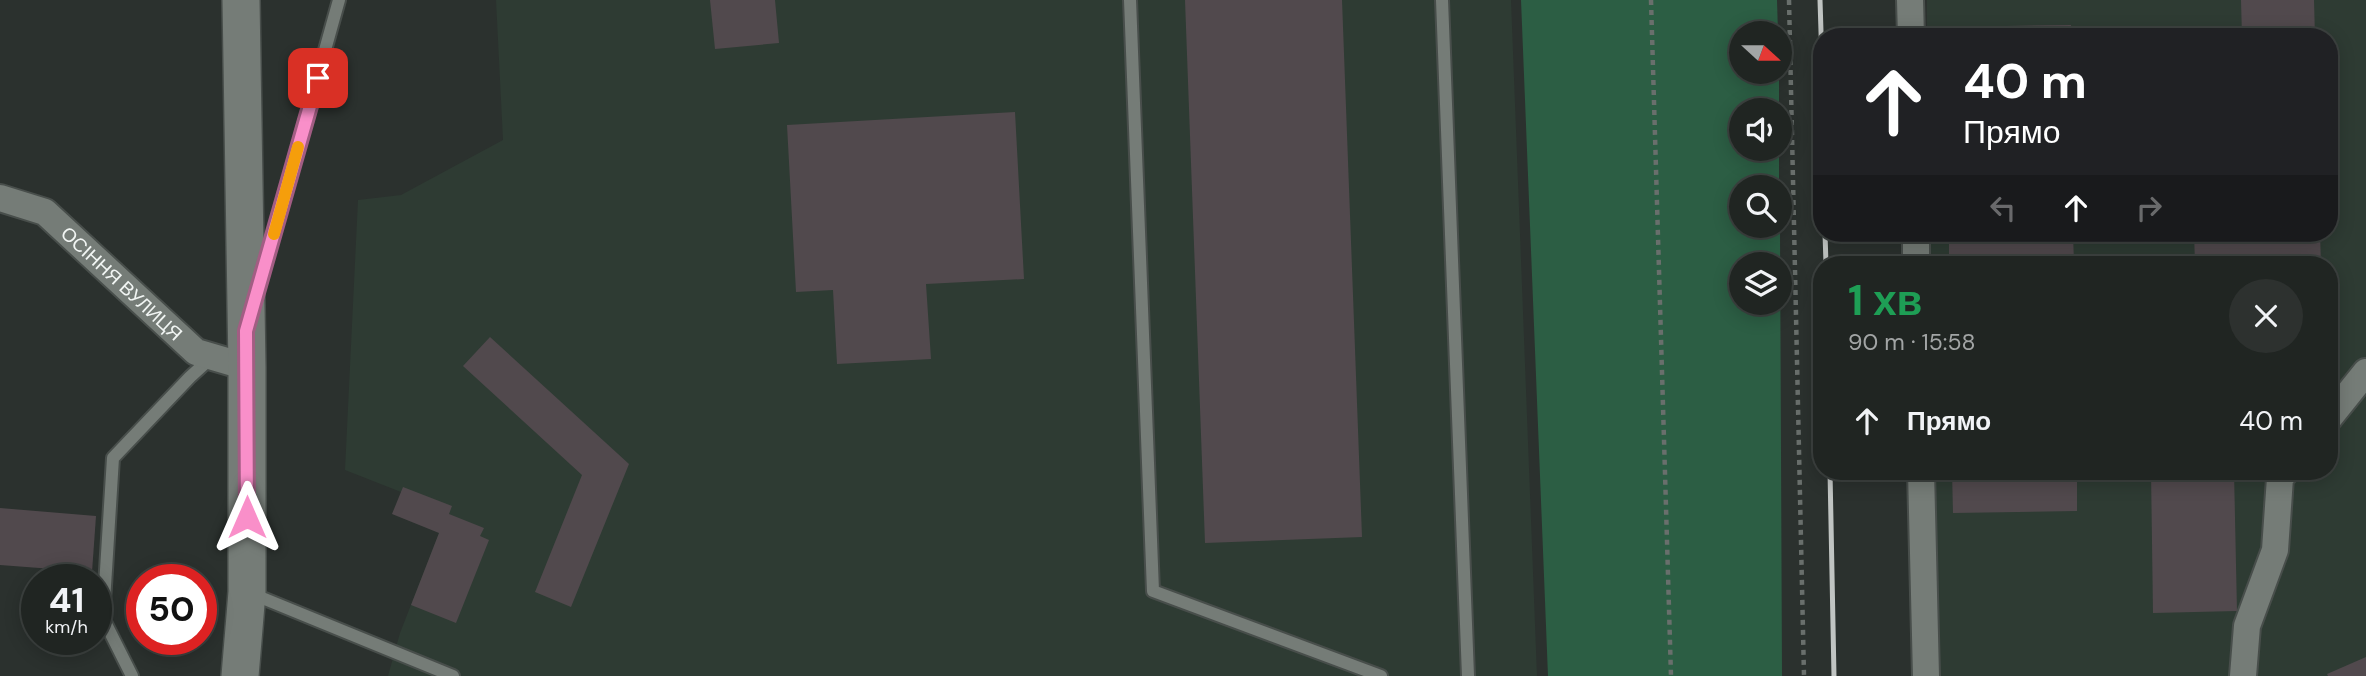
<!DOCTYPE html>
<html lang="uk">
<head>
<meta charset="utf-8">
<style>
  :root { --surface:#202522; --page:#2d312f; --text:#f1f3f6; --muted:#a2a5a5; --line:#3d4240 }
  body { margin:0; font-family:"DM Sans",sans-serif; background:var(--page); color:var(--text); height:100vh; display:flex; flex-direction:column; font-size:26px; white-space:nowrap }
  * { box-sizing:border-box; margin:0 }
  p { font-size:23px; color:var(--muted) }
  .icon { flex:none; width:38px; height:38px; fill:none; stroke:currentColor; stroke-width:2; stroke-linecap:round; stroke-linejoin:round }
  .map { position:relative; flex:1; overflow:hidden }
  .sheet { position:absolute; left:1813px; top:256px; width:525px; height:224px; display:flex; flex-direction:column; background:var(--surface); border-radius:28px; box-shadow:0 4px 18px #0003,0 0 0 2px var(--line) }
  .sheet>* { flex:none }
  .top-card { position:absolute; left:1813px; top:28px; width:525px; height:214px; border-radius:28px; box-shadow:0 4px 18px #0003,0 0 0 2px var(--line); background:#202124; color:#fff; overflow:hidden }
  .needle { width:46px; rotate:111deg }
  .controls { position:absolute; left:1729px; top:21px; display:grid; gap:14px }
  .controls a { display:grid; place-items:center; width:63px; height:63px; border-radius:50%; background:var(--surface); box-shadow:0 4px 18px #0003,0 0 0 2px var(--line); font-size:35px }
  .speed { position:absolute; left:21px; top:564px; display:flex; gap:14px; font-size:35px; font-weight:700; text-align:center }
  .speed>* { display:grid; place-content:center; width:91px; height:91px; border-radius:50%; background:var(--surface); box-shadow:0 4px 18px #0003,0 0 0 2px var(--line); line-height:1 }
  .speed small { font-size:18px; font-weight:400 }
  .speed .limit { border:10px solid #d22; background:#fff; color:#111 }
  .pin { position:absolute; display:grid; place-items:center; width:60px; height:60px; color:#fff; margin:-30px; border-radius:14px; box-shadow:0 4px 10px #0006 }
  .me { position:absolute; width:77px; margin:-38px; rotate:0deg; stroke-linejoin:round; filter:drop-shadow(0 0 5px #0008) }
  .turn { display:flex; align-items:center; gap:24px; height:147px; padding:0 35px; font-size:32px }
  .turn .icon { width:91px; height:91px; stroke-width:2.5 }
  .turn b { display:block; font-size:49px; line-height:60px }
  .lanes { display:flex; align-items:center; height:66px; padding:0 35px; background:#0003; justify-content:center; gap:35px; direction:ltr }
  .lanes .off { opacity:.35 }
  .round { display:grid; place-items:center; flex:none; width:74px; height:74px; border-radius:37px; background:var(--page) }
  .summary { display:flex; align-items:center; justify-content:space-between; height:119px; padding:0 35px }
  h1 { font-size:42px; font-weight:700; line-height:52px; color:#1e9e55 }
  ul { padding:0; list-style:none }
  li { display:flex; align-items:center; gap:21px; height:91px; padding:0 35px }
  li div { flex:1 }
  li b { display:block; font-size:26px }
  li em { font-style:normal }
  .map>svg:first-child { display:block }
  .built { fill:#2e3b33 }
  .green { fill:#2c5e44; fill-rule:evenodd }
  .building { fill:#51494d }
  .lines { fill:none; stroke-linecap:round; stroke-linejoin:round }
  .service-casing { stroke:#484e4b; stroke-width:16 }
  .minor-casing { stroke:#484e4b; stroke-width:30 }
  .secondary-casing { stroke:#484e4b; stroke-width:40 }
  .path { stroke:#696f6c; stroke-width:4.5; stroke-dasharray:5 5; stroke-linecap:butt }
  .service { stroke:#757c77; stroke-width:12 }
  .minor { stroke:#757c77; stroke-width:26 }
  .secondary { stroke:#757c77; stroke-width:37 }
  .rail { stroke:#c0c4c2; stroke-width:5 }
  .route-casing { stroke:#a25d83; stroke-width:18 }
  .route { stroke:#f98fc9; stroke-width:12 }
  .slow { stroke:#f59e0b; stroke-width:12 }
  .labels { text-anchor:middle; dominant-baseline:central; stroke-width:5; stroke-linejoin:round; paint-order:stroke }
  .street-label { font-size:19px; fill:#f1f5f3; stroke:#2b312e }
</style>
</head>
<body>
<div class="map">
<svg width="2366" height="676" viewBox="0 0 2366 676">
  <rect width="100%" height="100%" fill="#2b312e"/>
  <g class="built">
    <polygon points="496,0 1511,0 1537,676 388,676 400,633 439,533 401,492 345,470 358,200 401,195 503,140"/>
    <polygon points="1927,0 2366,0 2366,676 1939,676 1935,471 2329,471 2329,264 1931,264 1931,233 2329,233 2329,37 1927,37"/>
  </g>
  <path class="green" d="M1521 0H1777L1778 33H1741V72H1779V110H1741V149H1779V187H1741V226H1780L1782 676H1548ZM1741 264H1780V303H1741Z"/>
  <g class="building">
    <polygon points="710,0 775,0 779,43 715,49"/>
    <polygon points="1185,0 1342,0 1362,537 1205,543"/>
    <polygon points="2241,0 2314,0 2315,37 2242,37"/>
    <polygon points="2071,25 2071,37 1946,37 1946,27"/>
    <polygon points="1015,112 1024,279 926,284 931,359 837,364 833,290 796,292 787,125"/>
    <polygon points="1949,233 2073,233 2074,264 1949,264"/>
    <polygon points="2194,233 2320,233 2321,264 2195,264"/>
    <polygon points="490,337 629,464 571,607 535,592 582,475 463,366"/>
    <polygon points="1952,471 2077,471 2077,511 1953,513"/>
    <polygon points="2151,471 2234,471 2237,611 2153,613"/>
    <polygon points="403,487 452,506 449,514 484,528 480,536 489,540 456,623 411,605 439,533 392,514"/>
    <polygon points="0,508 96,516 92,572 0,565"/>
    <polygon points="2366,657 2366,676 2328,676 2327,674"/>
  </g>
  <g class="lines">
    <defs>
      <g id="service">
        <polyline points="1130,0 1153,591 1381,676"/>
        <polyline points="1442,0 1468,676"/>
        <polyline points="260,283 339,0"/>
        <polyline points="250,593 453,676"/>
        <polyline points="132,676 103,618 113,458 190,377 212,357"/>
      </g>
      <g id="minor">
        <polyline points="1910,0 1911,37"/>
        <path id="s1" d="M0 198 45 212 196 352 247 367"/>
        <polyline points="1916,233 1916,264"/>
        <polyline points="2329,418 2366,372"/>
        <polyline points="1921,471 1926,676"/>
        <polyline points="2243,676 2247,626 2275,550 2280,478 2286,471"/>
      </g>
      <polyline id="secondary" points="240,676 247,592 247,367 241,0"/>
    </defs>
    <use href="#service" class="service-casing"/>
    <use href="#minor" class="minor-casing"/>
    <use href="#secondary" class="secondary-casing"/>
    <g class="path">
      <polyline points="1651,0 1671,676"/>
      <polyline points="1789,0 1804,676"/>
    </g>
    <use href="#service" class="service"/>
    <use href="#minor" class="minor"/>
    <use href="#secondary" class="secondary"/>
    <g class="rail">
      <polyline points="1820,0 1822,63"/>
      <polyline points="1825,233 1826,264"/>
      <polyline points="1830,471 1834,676"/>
    </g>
  </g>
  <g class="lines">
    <defs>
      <polyline id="route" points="247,517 246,331 318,78"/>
    </defs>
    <use href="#route" class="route-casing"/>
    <use href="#route" class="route"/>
    <polyline class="slow" points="274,234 298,147"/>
  </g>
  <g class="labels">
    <g class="street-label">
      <text stroke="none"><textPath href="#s1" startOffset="152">ОСІННЯ ВУЛИЦЯ</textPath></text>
    </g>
  </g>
</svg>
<div class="controls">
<a><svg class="needle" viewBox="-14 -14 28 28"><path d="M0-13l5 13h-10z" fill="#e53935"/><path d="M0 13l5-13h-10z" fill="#a2a5a5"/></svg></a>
<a><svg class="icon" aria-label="sound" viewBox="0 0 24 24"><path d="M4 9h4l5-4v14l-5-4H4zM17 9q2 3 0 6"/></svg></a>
<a><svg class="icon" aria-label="search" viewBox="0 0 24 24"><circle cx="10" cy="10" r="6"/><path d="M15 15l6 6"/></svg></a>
<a><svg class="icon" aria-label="layers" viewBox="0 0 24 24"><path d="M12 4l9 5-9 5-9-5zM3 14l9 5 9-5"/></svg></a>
</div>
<div class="speed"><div>41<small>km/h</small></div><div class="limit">50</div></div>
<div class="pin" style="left:318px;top:78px;background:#d93025"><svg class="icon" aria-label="arrive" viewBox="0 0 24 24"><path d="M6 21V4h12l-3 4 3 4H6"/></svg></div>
<svg class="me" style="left:247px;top:517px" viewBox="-20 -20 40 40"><path d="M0-17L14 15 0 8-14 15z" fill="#f98fc9" stroke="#fff" stroke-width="4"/></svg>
<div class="top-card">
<div class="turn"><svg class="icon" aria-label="ahead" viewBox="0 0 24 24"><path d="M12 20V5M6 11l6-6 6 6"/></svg><div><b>40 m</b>Прямо</div></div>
<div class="lanes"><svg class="icon off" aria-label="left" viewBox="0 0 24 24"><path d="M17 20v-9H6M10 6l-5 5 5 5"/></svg><svg class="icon" aria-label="ahead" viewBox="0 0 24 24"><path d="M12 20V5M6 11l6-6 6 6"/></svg><svg class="icon off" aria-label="right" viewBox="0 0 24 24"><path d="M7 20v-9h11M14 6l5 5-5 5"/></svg></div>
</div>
<section class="sheet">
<div class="summary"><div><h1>1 хв</h1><p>90 m · 15:58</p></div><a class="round"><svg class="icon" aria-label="close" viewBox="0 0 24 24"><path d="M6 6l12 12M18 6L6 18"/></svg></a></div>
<ul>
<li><svg class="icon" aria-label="ahead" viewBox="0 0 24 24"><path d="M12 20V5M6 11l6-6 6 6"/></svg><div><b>Прямо</b></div><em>40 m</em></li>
</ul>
</section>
</div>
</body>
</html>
